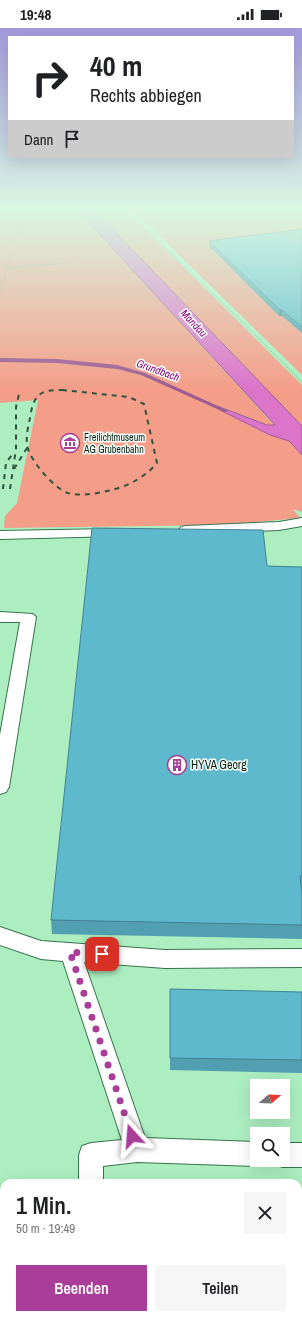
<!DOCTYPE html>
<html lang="de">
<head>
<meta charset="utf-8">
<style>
  :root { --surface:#fff; --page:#f6f6f6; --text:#202124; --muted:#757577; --accent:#aa3c9a }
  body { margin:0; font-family:"Archivo Narrow",sans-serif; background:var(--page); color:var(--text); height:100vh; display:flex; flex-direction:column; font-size:15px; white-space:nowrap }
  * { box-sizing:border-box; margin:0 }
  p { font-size:13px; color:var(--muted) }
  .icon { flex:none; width:22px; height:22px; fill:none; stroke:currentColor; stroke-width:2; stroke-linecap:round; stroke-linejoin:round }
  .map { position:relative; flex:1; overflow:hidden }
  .details { position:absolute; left:0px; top:1151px; width:302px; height:140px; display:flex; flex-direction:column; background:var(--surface); border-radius:12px 12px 0 0; box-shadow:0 4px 16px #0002 }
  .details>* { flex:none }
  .top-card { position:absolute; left:8px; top:8px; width:286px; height:122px; border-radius:0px; box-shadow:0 4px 16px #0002; background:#fff; color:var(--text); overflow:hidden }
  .needle { width:26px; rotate:71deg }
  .buttons { position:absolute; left:250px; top:1051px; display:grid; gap:8px }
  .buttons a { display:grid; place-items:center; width:40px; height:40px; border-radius:0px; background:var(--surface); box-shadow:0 4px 16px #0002; font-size:20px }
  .pin { position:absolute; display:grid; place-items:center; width:34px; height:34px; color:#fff; margin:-17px; border-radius:8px; box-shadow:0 2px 6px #0006 }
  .me { position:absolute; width:44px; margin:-22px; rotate:341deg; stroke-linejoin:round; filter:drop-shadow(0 0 3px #0008) }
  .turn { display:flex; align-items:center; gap:14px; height:84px; padding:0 16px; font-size:18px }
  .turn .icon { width:52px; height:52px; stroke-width:2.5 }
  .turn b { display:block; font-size:28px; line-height:34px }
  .then { display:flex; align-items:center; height:38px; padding:0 16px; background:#0003; gap:8px; font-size:15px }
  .round { display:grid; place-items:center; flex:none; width:42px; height:42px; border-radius:0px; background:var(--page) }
  .overview { display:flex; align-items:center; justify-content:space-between; height:68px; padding:0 16px }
  h1 { font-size:24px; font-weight:600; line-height:30px }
  .button { display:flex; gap:8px; margin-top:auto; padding:8px 16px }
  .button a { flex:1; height:46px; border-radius:0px; background:var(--accent); color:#fff; font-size:16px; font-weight:600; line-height:46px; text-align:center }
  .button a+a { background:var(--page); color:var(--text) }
  .status { display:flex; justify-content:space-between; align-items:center; height:28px; padding:0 20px; background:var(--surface); direction:ltr }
  .status svg { height:11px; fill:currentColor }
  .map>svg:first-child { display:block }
  .green { fill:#f49e89 }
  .water { fill:#dc74ca; stroke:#9c5b92 }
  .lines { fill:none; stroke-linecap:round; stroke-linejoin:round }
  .stream { fill:#9c5b92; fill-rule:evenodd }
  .service-casing { stroke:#36754d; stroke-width:2 }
  .path-far1 { stroke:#6da07d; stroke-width:1.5; stroke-dasharray:0.5 1.5; stroke-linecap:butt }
  .path { stroke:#6da07d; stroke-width:2; stroke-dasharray:0.5 2; stroke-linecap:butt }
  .service { fill:#fff; fill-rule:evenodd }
  .rail { stroke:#2f543d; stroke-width:2; stroke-dasharray:5 5; stroke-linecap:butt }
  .wall { fill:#519fb0 }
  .shaded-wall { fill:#428290 }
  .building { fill:#5eb9cd; stroke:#428290 }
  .route { stroke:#aa3c9a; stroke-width:7; stroke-dasharray:0 12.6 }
  .labels { text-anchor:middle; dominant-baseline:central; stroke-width:3; stroke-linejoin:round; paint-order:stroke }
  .far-poi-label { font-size:10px; fill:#062111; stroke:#f8fefa; text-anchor:start }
  .far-water-label { font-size:11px; font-style:italic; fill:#900881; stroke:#f8fefa }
  .poi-label { font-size:12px; fill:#062111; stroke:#f8fefa; text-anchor:start }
</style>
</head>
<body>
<div class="status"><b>19:48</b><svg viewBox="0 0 49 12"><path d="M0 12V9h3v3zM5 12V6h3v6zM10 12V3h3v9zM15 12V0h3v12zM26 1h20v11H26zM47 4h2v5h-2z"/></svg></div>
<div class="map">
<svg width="302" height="1291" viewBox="0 0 302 1291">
  <rect width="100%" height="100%" fill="#aceec0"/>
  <g class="green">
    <polygon points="0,181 78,181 92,198 275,398 267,397 221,379 218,380 270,407 289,413 302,427 302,484 293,481 300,490 226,497 4,500 5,488 17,475 38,372 0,375"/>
    <polygon points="96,181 125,181 302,357 302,398 122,211"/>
    <polygon points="132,181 302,181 302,347"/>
  </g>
  <polygon class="water" points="78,181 96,181 122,211 302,398 302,427 289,413 270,407 218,381 217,378 267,397 275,397 92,198"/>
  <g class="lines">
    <polygon class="stream" points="0,330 57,331 117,337 145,345 229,383 224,384 141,347 117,341 57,335 0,334"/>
    <defs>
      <g id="service">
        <polygon points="302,490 302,498 279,502 186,506 181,505 179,502 181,499 186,498 279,494"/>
        <polygon points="113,501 118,502 120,505 118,508 0,511 0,503"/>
        <polygon points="0,584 33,586 36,589 9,759 6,764 0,766 0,707 20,594 0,594"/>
        <polygon points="0,899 41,913 165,922 302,921 302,939 165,940 84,934 145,1110 257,1114 257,1132 267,1132 265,1134 257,1138 137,1134 103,1138 103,1155 79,1155 79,1127 82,1118 91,1115 122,1112 63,933 41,931 0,917"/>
        <polygon points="283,1115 302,1115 302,1139 283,1139 274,1136 273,1132 283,1132"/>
        <rect x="298" y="1222" width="4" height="26"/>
      </g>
    </defs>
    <use href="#service" class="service-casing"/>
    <g class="path-far1">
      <polyline points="126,181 260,312"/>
      <polyline points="19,202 42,200"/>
      <polyline points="227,212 223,206 252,201 302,198"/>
      <polyline points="8,240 76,234"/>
      <polyline points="0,263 26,181"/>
    </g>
    <polyline class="path" points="259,311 302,354"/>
    <use href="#service" class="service"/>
    <g class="rail">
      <path d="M62 362 129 369 144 376 157 435C144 450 127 459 107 463 95 466 80 468 68 465 54 461 29 431 27 417 26 409 28 398 30 390 31 383 33 372 39 367 45 362 54 362 62 362Z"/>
      <polyline points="14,441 27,420"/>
      <polyline points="3,461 6,435 14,424"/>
      <polyline points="10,461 16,421 16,379 20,362"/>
    </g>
  </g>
  <g class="wall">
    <polygon points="302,201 302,305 282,288 279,288 209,218 209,213"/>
    <polygon points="267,538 302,539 302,862 301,862 302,867 302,911 52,906 51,892"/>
    <polygon points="302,964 302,1045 170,1042 170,974"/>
  </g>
  <polygon class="shaded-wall" points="280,282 282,282 282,288 279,288"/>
  <g class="building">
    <polygon points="302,201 302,299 282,282 280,282 209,213"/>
    <polygon points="92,500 263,502 267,538 302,539 302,848 300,848 302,867 302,897 51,892"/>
    <polygon points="170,961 302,964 302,1032 170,1030"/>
  </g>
  <linearGradient id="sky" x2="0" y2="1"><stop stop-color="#a39adc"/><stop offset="0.5" stop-color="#daf7e3"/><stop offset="1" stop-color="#daf7e3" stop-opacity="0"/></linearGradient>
  <rect width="302" height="361" fill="url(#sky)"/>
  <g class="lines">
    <polyline class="route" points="102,926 70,924 132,1108"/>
  </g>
  <defs>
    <symbol id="museum-ring" viewBox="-11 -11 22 22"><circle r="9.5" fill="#f8fefa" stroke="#aa3c9a" stroke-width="1.5"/><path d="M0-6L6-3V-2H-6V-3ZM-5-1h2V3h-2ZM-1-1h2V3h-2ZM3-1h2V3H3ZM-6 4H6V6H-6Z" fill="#aa3c9a"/></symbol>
    <symbol id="building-ring" viewBox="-11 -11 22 22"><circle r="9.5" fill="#f8fefa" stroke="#aa3c9a" stroke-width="1.5"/><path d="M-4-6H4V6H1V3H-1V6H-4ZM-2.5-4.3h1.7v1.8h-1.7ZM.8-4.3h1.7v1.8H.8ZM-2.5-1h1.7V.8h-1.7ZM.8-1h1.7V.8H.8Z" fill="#aa3c9a"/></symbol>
  </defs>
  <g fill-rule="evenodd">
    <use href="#museum-ring" x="59" y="404" width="22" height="22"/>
    <use href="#building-ring" x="166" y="726" width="22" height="22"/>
  </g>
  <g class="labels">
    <g class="far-poi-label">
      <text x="84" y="409">Freilichtmuseum<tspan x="84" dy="12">AG Grubenbahn</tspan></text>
    </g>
    <g class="far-water-label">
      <text transform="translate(194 295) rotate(47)">Mandau</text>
      <text transform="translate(158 342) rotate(20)">Grundbach</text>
    </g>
    <g class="poi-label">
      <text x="191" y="737">HYVA Georg</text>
    </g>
  </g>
</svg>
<div class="buttons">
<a><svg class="needle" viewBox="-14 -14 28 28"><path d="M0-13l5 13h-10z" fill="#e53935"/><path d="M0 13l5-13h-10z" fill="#757577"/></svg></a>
<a><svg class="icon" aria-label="search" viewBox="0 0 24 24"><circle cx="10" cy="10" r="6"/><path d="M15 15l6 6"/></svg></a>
</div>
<div class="pin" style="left:102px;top:926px;background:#d93025"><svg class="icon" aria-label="arrive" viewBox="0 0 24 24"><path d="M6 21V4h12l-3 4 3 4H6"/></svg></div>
<svg class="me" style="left:132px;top:1108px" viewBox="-20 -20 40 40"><path d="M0-17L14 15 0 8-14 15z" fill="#aa3c9a" stroke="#fff" stroke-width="4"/></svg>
<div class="top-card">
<div class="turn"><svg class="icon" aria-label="right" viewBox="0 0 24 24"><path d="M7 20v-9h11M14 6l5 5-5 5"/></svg><div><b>40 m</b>Rechts abbiegen</div></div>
<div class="then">Dann<svg class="icon" aria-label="arrive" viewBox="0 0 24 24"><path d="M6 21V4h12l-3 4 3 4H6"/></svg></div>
</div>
<section class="details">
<div class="overview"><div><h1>1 Min.</h1><p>50 m · 19:49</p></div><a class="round"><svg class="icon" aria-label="close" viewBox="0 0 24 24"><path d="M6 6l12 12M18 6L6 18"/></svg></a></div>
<div class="button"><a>Beenden</a><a>Teilen</a></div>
</section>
</div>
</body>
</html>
